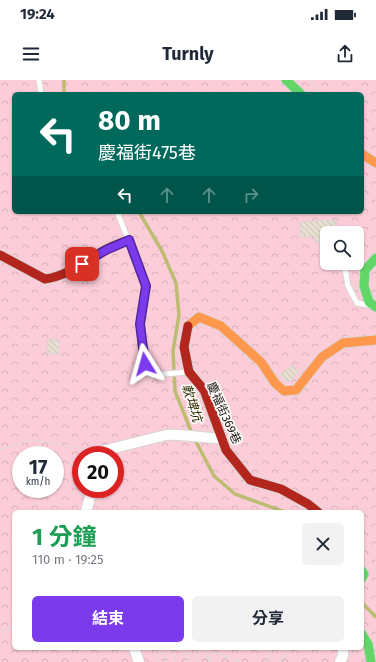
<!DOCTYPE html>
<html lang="zh-TW">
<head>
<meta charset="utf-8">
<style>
  :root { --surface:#fff; --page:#f2f2f3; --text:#1f2937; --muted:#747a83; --accent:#7c3aed }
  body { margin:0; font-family:"Fira Sans","Noto Sans TC",sans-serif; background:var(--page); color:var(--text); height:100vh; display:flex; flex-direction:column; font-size:15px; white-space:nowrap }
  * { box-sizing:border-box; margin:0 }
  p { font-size:13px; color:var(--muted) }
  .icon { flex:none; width:22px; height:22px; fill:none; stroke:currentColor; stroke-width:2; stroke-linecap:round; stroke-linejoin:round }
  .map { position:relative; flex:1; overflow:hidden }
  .drawer { position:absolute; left:12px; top:430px; width:352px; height:140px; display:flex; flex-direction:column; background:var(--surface); border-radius:6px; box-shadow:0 1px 3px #0004 }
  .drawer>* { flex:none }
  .banner { position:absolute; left:12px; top:12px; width:352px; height:122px; border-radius:6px; box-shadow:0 1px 3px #0004; background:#00695c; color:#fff; overflow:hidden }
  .controls { position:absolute; left:320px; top:146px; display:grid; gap:8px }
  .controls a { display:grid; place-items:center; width:44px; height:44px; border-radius:6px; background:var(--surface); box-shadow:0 1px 3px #0004; font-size:20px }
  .speed { position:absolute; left:12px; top:366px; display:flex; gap:8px; font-size:20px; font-weight:700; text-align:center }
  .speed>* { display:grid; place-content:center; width:52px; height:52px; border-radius:50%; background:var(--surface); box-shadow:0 1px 3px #0004; line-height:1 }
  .speed small { font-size:10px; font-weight:400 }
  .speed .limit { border:6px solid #d22; background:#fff; color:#111 }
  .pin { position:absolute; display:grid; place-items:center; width:34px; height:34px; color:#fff; margin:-17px; border-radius:8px; box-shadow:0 2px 6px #0006 }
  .me { position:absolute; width:44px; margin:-22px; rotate:352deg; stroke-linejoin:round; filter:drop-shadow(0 0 3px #0008) }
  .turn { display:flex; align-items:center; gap:14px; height:84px; padding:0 20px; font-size:18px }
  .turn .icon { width:52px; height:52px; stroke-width:2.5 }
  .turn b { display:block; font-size:28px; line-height:34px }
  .lanes { display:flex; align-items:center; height:38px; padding:0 20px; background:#0003; justify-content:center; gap:20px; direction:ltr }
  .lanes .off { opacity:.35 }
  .round { display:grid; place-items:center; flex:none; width:42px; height:42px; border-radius:6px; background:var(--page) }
  .summary { display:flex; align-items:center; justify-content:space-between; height:68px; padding:0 20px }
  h1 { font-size:24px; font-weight:700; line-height:30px; color:#1e9e55 }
  .button { display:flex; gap:8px; margin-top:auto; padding:8px 20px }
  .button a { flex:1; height:46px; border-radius:6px; background:var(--accent); color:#fff; font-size:16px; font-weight:700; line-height:46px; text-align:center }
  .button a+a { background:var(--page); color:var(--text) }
  .status { display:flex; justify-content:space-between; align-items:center; height:28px; padding:0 20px; background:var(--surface); direction:ltr }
  .status svg { height:11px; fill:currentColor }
  header { display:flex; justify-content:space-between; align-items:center; height:52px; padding:0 20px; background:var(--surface); font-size:18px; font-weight:700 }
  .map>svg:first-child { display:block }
  .forest { fill:url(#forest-crowns); fill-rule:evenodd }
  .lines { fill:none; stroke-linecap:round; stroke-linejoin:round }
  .stream { stroke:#bcbc72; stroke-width:3.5 }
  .building { fill:url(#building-back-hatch); stroke:#d9d7d6 }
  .lane-casing { stroke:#d7d5d4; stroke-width:7 }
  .street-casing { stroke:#d7d5d4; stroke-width:12 }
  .fast-casing { stroke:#d7d5d4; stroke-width:11 }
  .slow-casing { stroke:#d7d5d4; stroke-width:11 }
  .jam-casing { stroke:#d7d5d4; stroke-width:11 }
  .path { stroke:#dcdbdb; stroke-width:2; stroke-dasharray:2 2; stroke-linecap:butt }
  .lane { stroke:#fffefe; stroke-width:5 }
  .street { stroke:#fffefe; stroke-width:10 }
  .fast { stroke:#63d668; stroke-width:9 }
  .slow { stroke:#ff974d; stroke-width:9 }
  .jam { stroke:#b3261e; stroke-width:9 }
  .route-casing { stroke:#51269a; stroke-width:10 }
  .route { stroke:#7c3aed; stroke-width:7 }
  .labels { text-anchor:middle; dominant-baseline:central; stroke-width:3.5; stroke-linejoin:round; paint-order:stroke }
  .street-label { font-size:12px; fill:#222120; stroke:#fefaf7 }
  .water-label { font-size:13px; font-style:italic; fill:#2c2c00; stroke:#fefaf7 }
</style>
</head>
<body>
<div class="status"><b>19:24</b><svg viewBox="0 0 49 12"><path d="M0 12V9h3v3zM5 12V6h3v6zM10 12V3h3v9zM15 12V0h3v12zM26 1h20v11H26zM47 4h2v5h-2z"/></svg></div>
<header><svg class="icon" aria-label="menu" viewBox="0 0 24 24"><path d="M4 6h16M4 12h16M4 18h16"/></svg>Turnly<svg class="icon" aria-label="share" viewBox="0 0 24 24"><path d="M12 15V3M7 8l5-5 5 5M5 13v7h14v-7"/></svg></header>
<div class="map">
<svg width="376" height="582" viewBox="0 0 376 582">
  <defs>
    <pattern id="forest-crowns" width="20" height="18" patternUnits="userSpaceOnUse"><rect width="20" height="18" fill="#fccdd8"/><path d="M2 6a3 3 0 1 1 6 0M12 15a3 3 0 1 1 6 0" fill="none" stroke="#d8b0b9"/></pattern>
    <pattern id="building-back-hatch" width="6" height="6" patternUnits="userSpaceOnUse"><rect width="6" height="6" fill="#e8dfd0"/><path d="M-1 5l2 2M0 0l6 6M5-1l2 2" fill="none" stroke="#c7bfb2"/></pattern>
  </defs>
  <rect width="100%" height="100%" fill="#fdfaf8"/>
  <path class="forest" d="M0 0H376V582H0ZM14 14H362V132H14ZM327 153H357V183H327ZM21 375H55V409H21ZM81 375H115V409H81ZM14 432H362V568H14Z"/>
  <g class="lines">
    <g class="stream">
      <polyline points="64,14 64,0"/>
      <polyline points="139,132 162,171 176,203 179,235 173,271 175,311 193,356 214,396 235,414 285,432"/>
      <polyline points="362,523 376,537"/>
    </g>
  </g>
  <g class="building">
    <polygon points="336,140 337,153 327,153 327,161 315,162 314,156 301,157 300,142"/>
    <polygon points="48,259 59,260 58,274 47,273"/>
    <polygon points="292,285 298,292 291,301 287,302 280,295"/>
  </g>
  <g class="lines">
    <defs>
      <g id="lane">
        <polyline points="39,0 41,14"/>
        <polyline points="117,132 147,206 139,244 145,284 153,295 188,292"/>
        <polyline points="325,169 327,171"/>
        <polyline points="341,183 345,188 348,206 357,223 368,225"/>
      </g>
      <g id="street">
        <path d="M101 375 102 371 166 355C184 353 203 359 221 358"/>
        <polyline points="86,432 92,409"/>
        <polyline points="134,568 139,582"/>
        <polyline points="340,582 343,576 343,568"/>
      </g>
      <g id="fast">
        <polyline points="286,0 301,14"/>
        <polyline points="376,178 365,190 364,206 369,222 376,227"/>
        <polyline points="362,491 364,494 362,498"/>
        <polyline points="362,554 368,564 371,582"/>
      </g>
      <g id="slow">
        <polyline points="362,74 376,83"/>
        <polyline points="188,246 199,237 221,246 261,282 275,303 284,311 296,310 322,277 343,263 376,260"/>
      </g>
      <g id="jam">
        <path d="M0 175 45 199C67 196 84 182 103 171 111 166 120 163 129 160"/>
        <polyline points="188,246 184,267 189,292 204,310 226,370 250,400 281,409 308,424 318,432"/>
      </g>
    </defs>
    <use href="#lane" class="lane-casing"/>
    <use href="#street" class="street-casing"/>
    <use href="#fast" class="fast-casing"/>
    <use href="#slow" class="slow-casing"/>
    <use href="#jam" class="jam-casing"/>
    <g class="path">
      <polyline points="311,0 321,14"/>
      <polyline points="0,369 33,360 93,370"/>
      <polyline points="0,552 14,547"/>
      <polyline points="154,568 159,582"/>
      <polyline points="164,568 167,582"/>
      <polyline points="173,568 176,582"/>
      <polyline points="185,568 188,582"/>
      <polyline points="195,568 198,582"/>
      <polyline points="205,568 208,580"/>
      <polyline points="226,576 226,582"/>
      <polyline points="209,582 211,571 241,582"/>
      <polyline points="266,582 272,568"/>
      <polyline points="280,582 289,570"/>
    </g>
    <use href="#lane" class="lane"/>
    <use href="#street" class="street"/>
    <use href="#fast" class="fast"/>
    <use href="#slow" class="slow"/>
    <use href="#jam" class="jam"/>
  </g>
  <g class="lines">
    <defs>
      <polyline id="route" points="82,184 106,170 129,160 146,206 140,244 145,284"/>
    </defs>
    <use href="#route" class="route-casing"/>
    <use href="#route" class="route"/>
  </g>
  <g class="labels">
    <g class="street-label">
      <text transform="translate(224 333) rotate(66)">慶福街369巷</text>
    </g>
    <g class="water-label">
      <text transform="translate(192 323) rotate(72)">軟埤坑</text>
    </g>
  </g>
</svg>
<div class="controls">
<a><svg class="icon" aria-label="search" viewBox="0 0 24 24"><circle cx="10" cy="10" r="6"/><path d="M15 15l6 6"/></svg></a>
</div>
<div class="speed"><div>17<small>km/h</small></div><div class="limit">20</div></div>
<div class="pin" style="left:82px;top:184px;background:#d93025"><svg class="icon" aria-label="arrive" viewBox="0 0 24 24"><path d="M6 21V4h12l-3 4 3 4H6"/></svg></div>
<svg class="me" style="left:145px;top:284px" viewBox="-20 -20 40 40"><path d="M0-17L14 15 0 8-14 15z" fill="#7c3aed" stroke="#fff" stroke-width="4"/></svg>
<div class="banner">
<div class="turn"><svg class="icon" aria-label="left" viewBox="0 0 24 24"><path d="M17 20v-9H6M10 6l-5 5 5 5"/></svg><div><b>80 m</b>慶福街475巷</div></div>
<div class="lanes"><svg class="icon" aria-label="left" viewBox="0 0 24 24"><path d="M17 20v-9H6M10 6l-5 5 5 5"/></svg><svg class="icon off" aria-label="ahead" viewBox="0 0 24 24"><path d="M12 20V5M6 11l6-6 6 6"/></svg><svg class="icon off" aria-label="ahead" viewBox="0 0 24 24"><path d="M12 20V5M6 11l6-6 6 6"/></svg><svg class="icon off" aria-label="right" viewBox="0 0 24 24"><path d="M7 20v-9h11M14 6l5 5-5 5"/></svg></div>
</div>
<section class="drawer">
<div class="summary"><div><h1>1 分鐘</h1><p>110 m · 19:25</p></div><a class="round"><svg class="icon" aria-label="close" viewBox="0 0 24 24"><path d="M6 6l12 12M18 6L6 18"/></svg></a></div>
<div class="button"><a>結束</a><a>分享</a></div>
</section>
</div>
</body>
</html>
